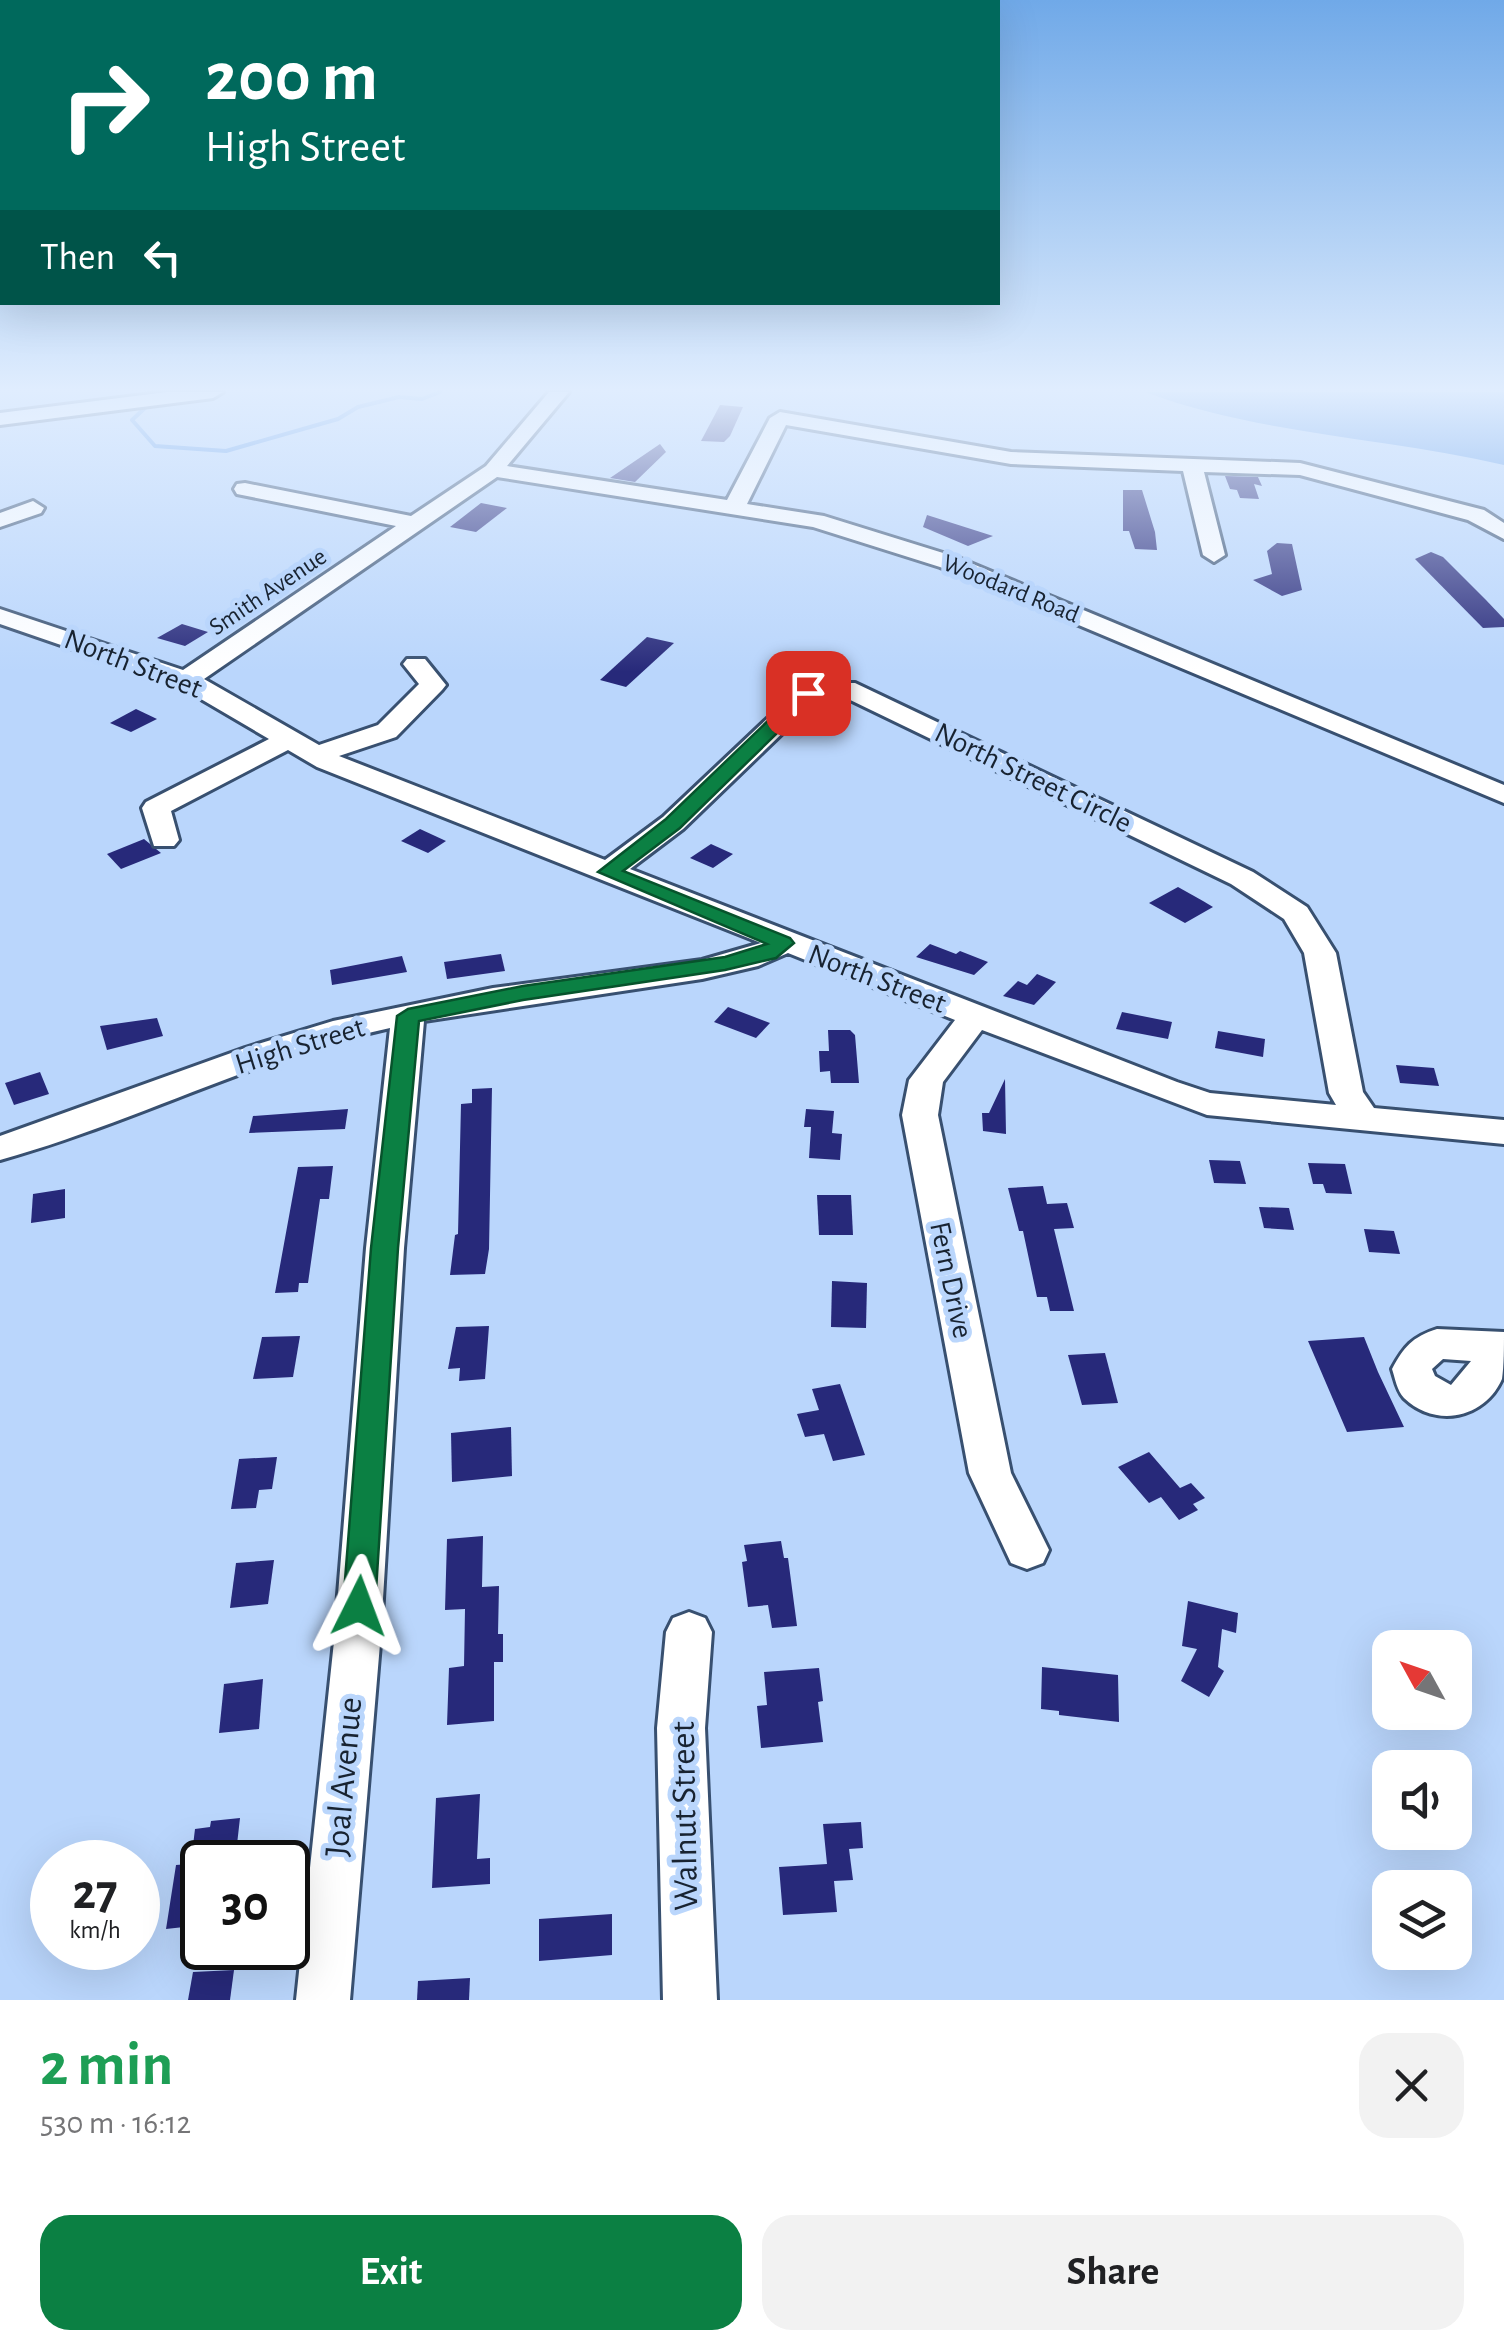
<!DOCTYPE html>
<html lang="en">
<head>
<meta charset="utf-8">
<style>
  :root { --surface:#fff; --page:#f2f2f2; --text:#202124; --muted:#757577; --accent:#0b8043 }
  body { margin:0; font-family:"Alegreya Sans",sans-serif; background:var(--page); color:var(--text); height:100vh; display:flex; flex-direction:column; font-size:38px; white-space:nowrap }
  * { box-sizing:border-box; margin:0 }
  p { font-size:32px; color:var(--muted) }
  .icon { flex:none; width:55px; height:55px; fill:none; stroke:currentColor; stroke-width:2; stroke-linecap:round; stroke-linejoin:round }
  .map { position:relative; height:2000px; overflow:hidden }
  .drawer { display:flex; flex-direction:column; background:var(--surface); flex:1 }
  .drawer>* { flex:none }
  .top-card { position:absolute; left:0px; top:0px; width:1000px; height:305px; box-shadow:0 10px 40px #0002; background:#00695c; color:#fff; overflow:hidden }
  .needle { width:65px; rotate:310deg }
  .buttons { position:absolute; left:1372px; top:1630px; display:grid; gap:20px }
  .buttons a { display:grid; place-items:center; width:100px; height:100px; border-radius:20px; background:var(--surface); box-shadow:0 10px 40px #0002; font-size:50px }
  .speed { position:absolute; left:30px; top:1840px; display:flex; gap:20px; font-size:50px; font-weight:700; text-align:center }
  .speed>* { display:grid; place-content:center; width:130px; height:130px; border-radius:50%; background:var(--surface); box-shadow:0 10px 40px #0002; line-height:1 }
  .speed small { font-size:25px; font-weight:400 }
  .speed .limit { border:5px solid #111; border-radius:15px; background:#fff; color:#111 }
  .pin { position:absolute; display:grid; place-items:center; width:85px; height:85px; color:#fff; margin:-42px; border-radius:20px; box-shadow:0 5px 15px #0006 }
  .me { position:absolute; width:110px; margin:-55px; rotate:3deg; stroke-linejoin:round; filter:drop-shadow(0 0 8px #0008) }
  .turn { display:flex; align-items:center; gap:35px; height:210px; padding:0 40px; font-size:45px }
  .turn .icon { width:130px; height:130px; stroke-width:2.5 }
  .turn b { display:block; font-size:70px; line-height:85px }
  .then { display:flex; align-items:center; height:95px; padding:0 40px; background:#0003; gap:20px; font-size:38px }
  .round { display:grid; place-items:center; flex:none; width:105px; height:105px; border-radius:30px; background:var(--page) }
  .overview { display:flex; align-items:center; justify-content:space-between; height:170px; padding:0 40px }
  h1 { font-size:60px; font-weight:600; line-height:75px; color:#1e9e55 }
  .cta { display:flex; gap:20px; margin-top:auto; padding:20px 40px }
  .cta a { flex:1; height:115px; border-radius:30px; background:var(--accent); color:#fff; font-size:40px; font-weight:600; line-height:115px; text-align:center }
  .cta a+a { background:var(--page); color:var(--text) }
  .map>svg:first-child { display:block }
  .water { fill:#5c99e8 }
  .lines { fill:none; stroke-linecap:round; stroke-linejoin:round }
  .stream { stroke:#5c99e8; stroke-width:4 }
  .building { fill:#27297a }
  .minor-casing { stroke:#385070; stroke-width:6 }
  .minor { fill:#fff; fill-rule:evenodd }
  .route { fill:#0b8043; stroke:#07532c; stroke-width:2.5 }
  .labels { text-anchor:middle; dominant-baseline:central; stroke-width:10; stroke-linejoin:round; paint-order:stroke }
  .far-street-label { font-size:25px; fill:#182331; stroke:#bad6fc }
  .street-label { font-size:30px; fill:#182331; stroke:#bad6fc }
  .near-street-label { font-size:35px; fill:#182331; stroke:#bad6fc }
</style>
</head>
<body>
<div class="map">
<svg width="1504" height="2000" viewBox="0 0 1504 2000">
  <rect width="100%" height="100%" fill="#bad6fc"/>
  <path class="water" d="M1145 392H1504V465C1385 437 1260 435 1145 392Z"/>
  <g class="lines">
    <polyline class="stream" points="146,407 132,420 155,446 226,451 338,419 358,407 399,397 422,399 440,392"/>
  </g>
  <g class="building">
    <polygon points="720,405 743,407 730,436 724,442 701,441"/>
    <polygon points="660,444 666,452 635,482 610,478"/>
    <polygon points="1225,476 1258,477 1262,486 1254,484 1259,499 1240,498 1237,490 1230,489"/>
    <polygon points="1123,490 1142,490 1155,532 1157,550 1135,549 1129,531 1123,531"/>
    <polygon points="481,503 507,508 476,532 450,527"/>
    <polygon points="927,515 993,536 968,546 923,527"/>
    <polygon points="1277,543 1292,544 1302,590 1282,596 1253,580 1272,574 1267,551"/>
    <polygon points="1431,552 1443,557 1486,600 1504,619 1504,627 1483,628 1415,559"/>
    <polygon points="182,624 208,632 185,646 157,638"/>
    <polygon points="647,637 674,643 626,687 600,680"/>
    <polygon points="136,709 157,719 131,732 110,723"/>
    <polygon points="420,829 446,841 428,853 401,841"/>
    <polygon points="144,839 161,853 121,869 107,854"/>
    <polygon points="711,844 733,854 713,868 690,858"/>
    <polygon points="1178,887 1203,901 1213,907 1185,923 1149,903"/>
    <polygon points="930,944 956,954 960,951 988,962 974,975 916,957"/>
    <polygon points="501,954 505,971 447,979 444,962"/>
    <polygon points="402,956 407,972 332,985 330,970"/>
    <polygon points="1037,974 1056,982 1034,1005 1003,996 1018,981 1027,985"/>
    <polygon points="728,1007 770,1023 756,1038 714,1022"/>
    <polygon points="1122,1012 1172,1022 1168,1039 1116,1029"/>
    <polygon points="157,1018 163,1036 107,1050 100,1026"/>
    <polygon points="828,1030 850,1030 855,1035 859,1083 831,1083 830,1071 820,1072 819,1051 829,1051"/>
    <polygon points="1218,1031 1265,1039 1263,1057 1215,1048"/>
    <polygon points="1396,1065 1434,1068 1439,1086 1400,1083"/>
    <polygon points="40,1072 49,1094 14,1105 5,1083"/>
    <polygon points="1005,1079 1006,1134 983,1131 982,1113 989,1113"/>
    <polygon points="492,1088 489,1249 485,1274 450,1275 455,1235 458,1234 461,1104 472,1103 472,1089"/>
    <polygon points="348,1109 345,1129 249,1133 253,1116"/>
    <polygon points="806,1109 834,1111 832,1133 842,1134 840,1160 809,1158 811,1127 804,1127"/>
    <polygon points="1209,1160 1240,1161 1246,1184 1214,1183"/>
    <polygon points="1308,1163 1345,1164 1352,1194 1326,1193 1323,1184 1313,1184"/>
    <polygon points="333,1166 329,1199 320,1199 308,1283 299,1283 298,1292 275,1293 298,1167"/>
    <polygon points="1043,1186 1047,1204 1067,1203 1074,1228 1054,1229 1074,1311 1050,1311 1047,1297 1037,1297 1023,1231 1019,1231 1008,1188"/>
    <polygon points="65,1189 65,1218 31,1223 33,1194"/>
    <polygon points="817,1195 851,1195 853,1235 819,1235"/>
    <polygon points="1259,1207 1289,1208 1294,1230 1264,1228"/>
    <polygon points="1364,1229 1394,1231 1400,1254 1369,1252"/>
    <polygon points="832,1281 867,1283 866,1328 831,1327"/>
    <polygon points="489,1326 485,1379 459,1381 460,1368 448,1369 456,1327"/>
    <polygon points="300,1336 293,1377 253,1379 262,1337"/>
    <polygon points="1364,1337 1378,1372 1404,1427 1347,1432 1308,1341"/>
    <polygon points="1105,1353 1118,1403 1082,1405 1068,1355"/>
    <polygon points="840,1384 865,1455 833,1461 824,1434 805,1437 797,1414 819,1410 812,1389"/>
    <polygon points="511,1427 512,1476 452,1482 451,1433"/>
    <polygon points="1149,1452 1180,1488 1191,1483 1205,1498 1193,1504 1198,1510 1179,1520 1161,1497 1149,1503 1118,1467"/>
    <polygon points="277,1457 272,1489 259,1490 256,1508 231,1509 239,1459"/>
    <polygon points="483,1536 482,1587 499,1586 498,1634 503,1634 503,1662 494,1662 494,1721 447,1725 449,1668 464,1666 465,1609 445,1610 447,1539"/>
    <polygon points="781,1541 784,1558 788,1558 797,1626 772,1628 768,1605 748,1607 742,1562 747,1561 744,1545"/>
    <polygon points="274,1560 268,1604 230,1608 236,1563"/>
    <polygon points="1188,1601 1238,1613 1236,1633 1222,1629 1218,1667 1224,1671 1209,1697 1181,1681 1197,1649 1182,1646"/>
    <polygon points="1042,1667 1118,1675 1119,1722 1059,1715 1059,1711 1041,1709"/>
    <polygon points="819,1668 823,1701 818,1702 823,1742 761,1748 757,1706 767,1705 764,1672"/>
    <polygon points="263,1679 259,1729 219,1733 224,1684"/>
    <polygon points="480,1794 477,1859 490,1858 490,1884 432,1888 436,1798"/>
    <polygon points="240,1818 235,1862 191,1862 195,1829 210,1827 211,1821"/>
    <polygon points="861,1822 863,1848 849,1849 853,1880 834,1881 837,1912 783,1915 779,1867 827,1864 823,1824"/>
    <polygon points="202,1863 202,1925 166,1929 176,1865"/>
    <polygon points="612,1914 612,1955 539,1961 539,1919"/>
    <polygon points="234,1970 230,2000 188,2000 193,1972"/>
    <polygon points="470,1978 469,2000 417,2000 418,1981"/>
  </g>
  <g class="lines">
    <defs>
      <g id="minor">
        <polygon points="167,392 223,392 213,398 0,425 0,413"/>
        <path d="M549 392H569L507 466 727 500 770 418 780 412 1011 452 1300 463 1484 510 1504 523V539L1468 520 1300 475 1204 472 1225 555 1214 562 1203 555 1183 471 1011 464 786 425 747 504 824 516 956 557 1504 785V803L940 567 813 527 497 477 204 679 319 745 378 725 419 684 403 664 407 659H425L446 685 442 690 396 737 339 756 605 860 663 817 805 683H855L1253 872 1307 907 1336 953 1363 1092 1374 1108 1504 1120V1144L1207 1115 982 1030 943 1082 938 1115 1011 1473 1049 1550 1043 1563 1027 1569 1011 1563 969 1473 902 1115 909 1080 955 1020 788 953 758 966 702 979 424 1021 404 1248 381 1632 350 2000H296L335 1632 366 1248 390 1028C255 1058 133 1123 0 1160V1136L245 1048 333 1021 493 988 702 960 761 943 317 767 288 750 171 811 179 840 174 846H154L142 808 146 802 269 739 177 685 0 624V609L183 670 396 526 237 494 234 489 237 484 245 483 411 516 486 466ZM821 696H842L1231 884 1284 919 1304 953 1329 1093 1336 1105 1210 1093 1177 1082 630 869 683 829Z"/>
        <polygon points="33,501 44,508 41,513 0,527 0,513"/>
        <path d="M1437 1329 1504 1332C1504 1346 1504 1366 1502 1379 1485 1418 1436 1429 1404 1398 1397 1391 1395 1378 1392 1369 1404 1347 1412 1337 1437 1329ZM1443 1359 1471 1361 1451 1385 1435 1376 1432 1369Z"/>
        <polygon points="689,1612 705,1618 712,1632 705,1728 717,2000 663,2000 657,1728 666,1632 673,1618"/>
      </g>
    </defs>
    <use href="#minor" class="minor-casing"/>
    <use href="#minor" class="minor"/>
  </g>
  <linearGradient id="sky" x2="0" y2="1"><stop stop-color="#70a9e8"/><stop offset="0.58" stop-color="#e0edfe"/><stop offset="1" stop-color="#e0edfe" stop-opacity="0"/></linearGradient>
  <rect width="1504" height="672" fill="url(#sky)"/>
  <polygon class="route" points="808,688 814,689 814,697 680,828 623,871 790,938 794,943 776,958 725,970 523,1000 419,1021 398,1248 375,1606 370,1615 359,1619 348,1615 343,1606 371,1248 397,1016 408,1009 523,986 725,957 767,944 598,872 666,819 801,689"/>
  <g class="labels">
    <g class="far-street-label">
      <text transform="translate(1011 589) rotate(22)">Woodard Road</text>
      <text transform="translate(268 592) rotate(-34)">Smith Avenue</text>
    </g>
    <g class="street-label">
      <text transform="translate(133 664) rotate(21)">North Street</text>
      <text transform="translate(1033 778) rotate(26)">North Street Circle</text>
      <text transform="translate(877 979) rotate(21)">North Street</text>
      <text transform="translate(300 1046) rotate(-17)">High Street</text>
      <text transform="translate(951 1280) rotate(78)">Fern Drive</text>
    </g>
    <g class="near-street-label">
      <text transform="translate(344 1777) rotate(-85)">Joal Avenue</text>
      <text transform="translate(685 1816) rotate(-91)">Walnut Street</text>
    </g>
  </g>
</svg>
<div class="buttons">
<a><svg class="needle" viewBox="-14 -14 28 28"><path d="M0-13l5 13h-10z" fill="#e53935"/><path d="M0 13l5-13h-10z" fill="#757577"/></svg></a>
<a><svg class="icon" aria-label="sound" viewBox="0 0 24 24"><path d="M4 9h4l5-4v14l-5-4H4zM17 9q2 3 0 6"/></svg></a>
<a><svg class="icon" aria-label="layers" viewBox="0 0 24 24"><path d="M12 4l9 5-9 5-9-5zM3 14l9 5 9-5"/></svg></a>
</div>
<div class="speed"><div>27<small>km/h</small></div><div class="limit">30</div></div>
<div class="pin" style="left:808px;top:693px;background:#d93025"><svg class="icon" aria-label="arrive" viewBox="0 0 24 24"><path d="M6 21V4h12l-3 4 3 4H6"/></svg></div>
<svg class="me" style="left:359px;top:1606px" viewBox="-20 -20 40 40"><path d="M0-17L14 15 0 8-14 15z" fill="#0b8043" stroke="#fff" stroke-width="4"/></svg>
<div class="top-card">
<div class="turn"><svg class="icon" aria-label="right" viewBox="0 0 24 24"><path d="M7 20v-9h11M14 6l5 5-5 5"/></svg><div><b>200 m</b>High Street</div></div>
<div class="then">Then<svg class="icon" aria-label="left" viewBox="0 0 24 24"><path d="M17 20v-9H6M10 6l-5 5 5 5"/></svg></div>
</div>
</div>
<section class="drawer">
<div class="overview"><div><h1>2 min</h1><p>530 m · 16:12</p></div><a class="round"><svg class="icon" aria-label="close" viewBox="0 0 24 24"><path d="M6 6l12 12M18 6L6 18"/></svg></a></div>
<div class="cta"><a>Exit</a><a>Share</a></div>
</section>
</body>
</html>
